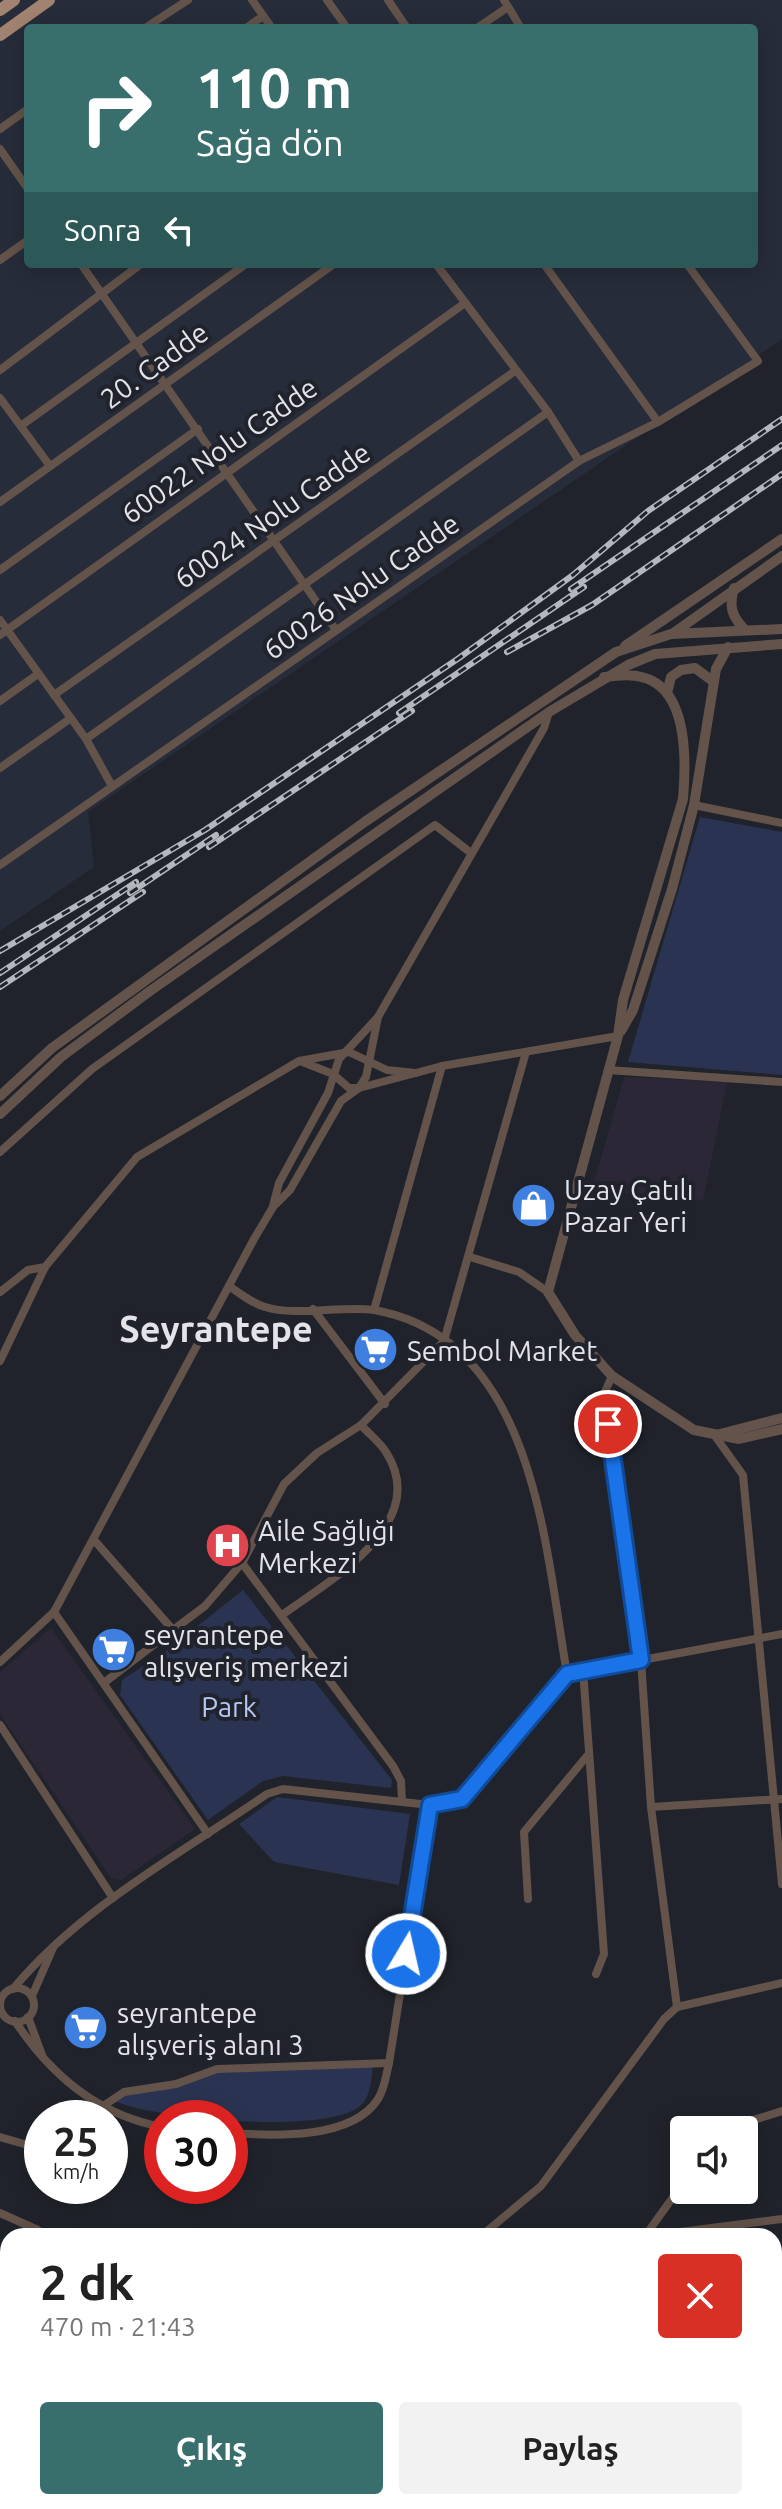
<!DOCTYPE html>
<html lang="tr">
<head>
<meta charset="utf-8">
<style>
  :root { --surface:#fff; --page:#f2f2f2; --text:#222; --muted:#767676; --accent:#386f6d }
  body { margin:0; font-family:Ubuntu,sans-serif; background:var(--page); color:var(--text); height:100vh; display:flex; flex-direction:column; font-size:30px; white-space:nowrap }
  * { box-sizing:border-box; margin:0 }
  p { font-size:26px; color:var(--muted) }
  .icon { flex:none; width:44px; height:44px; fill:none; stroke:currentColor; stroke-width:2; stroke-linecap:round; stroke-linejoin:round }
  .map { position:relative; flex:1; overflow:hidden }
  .panel { position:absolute; left:0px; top:2228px; width:782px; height:282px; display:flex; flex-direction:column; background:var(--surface); border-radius:24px 24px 0 0; box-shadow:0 4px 20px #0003 }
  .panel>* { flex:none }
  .guide { position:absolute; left:24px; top:24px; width:734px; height:244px; border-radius:8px; box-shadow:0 4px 20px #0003; background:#386f6d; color:#fff; overflow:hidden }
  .fabs { position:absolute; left:670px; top:2116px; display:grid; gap:16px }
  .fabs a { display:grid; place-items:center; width:88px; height:88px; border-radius:8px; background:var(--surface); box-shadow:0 4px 20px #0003; font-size:40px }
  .speed { position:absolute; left:24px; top:2100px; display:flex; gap:16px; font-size:40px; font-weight:700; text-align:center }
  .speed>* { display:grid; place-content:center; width:104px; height:104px; border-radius:50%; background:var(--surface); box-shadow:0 4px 20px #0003; line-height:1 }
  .speed small { font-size:20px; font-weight:400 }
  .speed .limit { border:12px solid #d22; background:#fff; color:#111 }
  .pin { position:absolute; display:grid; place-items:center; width:68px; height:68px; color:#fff; margin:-34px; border:4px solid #fff; border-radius:50%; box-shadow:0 2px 8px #0007 }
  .me { position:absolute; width:88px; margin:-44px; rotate:9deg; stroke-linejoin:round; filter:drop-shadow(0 0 6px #0008) }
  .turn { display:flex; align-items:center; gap:28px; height:168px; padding:0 40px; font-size:36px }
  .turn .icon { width:104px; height:104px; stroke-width:2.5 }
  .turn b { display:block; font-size:56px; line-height:68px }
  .then { display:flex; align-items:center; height:76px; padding:0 40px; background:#0003; gap:16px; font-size:30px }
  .round { display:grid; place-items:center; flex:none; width:84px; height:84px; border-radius:8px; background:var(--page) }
  .summary { display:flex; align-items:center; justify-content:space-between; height:136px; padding:0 40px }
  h1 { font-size:48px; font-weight:700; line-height:60px }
  .cta { display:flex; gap:16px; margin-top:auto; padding:16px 40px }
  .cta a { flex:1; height:92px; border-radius:8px; background:var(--accent); color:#fff; font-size:32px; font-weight:700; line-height:92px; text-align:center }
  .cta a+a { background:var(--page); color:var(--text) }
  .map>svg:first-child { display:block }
  .built { fill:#272c3a; fill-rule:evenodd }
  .education { fill:#2c2737 }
  .green { fill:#2a3452 }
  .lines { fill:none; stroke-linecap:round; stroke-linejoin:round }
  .minor { stroke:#63534a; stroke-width:8 }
  .tertiary { stroke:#63534a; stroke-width:10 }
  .primary { stroke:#a28270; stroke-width:12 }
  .rail-casing { stroke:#b5b7be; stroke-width:6 }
  .rail { stroke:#20232b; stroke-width:3; stroke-dasharray:9; stroke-linecap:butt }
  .route-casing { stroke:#114b97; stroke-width:20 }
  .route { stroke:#1a73e8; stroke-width:14 }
  .labels { text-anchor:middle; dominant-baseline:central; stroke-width:8; stroke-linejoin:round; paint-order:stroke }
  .street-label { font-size:28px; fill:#e2e4ea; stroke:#20232b }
  .poi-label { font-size:28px; fill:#e2e4ea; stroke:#20232b; text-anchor:start }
  .park-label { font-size:28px; fill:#b5c5f4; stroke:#20232b }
  .district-label { font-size:36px; font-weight:bold; fill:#e2e4ea; stroke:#20232b }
</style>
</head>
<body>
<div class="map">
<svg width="782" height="2509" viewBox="0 0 782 2509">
  <rect width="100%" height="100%" fill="#20232b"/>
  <path class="built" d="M0 0H782V339L88 812 94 867 0 931ZM28 28H754V264H28Z"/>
  <g class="education">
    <polygon points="624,1077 727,1082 703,1200 597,1190 594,1183"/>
    <polygon points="51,1628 195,1829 121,1880 111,1878 0,1714 0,1672"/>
  </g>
  <g class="green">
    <polygon points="700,817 782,832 782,1075 628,1062"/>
    <polygon points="243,1590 392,1780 391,1788 283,1776 263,1781 208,1820 120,1695 122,1680 166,1651"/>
    <polygon points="277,1797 410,1814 399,1885 274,1862 239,1824"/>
    <path d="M373 2066C371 2079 371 2097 360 2106 327 2135 154 2119 114 2101V2096L126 2088 152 2087 215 2069Z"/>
  </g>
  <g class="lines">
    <g class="minor">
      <polyline points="252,0 272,28"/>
      <polyline points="327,0 347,28"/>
      <polyline points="388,0 407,28"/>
      <polyline points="504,0 521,28"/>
      <polyline points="145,28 188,0"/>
      <polyline points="246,28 263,16"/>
      <polyline points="477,28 508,7"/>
      <polyline points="0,129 28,109"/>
      <polyline points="0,149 28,189"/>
      <polyline points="0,260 28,240"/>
      <polyline points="81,264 336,630"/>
      <polyline points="436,264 548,412 579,461"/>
      <polyline points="544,264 658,422"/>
      <polyline points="0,370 141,264"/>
      <polyline points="0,398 50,466"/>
      <polyline points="22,425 246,264"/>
      <polyline points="0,502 334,264"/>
      <polyline points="0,570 198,429"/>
      <polyline points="0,620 86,739 112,786"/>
      <polyline points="0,635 465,303"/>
      <polyline points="54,695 515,371"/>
      <polyline points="0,701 38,674"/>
      <polyline points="86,739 548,412"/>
      <polyline points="0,768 71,718"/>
      <polyline points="694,805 782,823"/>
      <polyline points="0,865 579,461 658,422 758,361 687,264"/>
      <polyline points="300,1061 333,1074 349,1088 359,1088 442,1066 618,1036"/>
      <polyline points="608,1070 782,1082"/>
      <polyline points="0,1152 92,1069 435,825 471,853"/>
      <polyline points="273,1206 279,1183 328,1093 339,1059 378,1017 544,728 549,712"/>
      <polyline points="470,1257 519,1272 548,1292"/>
      <path d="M229 1286C240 1294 252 1303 265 1307 296 1317 341 1305 374 1310 535 1338 545 1547 567 1674L462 1799 430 1805"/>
      <polyline points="0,1292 28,1270 45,1267"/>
      <polyline points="313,1309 385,1404"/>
      <polyline points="374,1310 442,1066"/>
      <polyline points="0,1361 45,1267 137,1157 299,1061 349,1052 387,1070 415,1073"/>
      <polyline points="612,1376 604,1394 641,1660 651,1807 677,2007"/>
      <polyline points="715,1436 743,1475 782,1884"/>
      <polyline points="94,1540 173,1630 205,1606 242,1563 284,1484 317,1453 361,1425 444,1341 526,1052"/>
      <polyline points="242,1563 393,1766 401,1781 402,1801"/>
      <path d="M282 1615C330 1580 432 1524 386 1452 380 1442 369 1434 361 1425"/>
      <polyline points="0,1662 54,1612"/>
      <polyline points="583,1670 604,1954 596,1974"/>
      <polyline points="567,1674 782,1634"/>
      <polyline points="105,1682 173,1630"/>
      <polyline points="0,1725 113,1898"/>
      <polyline points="651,1807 782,1799"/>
      <polyline points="208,1834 54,1612 254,1239 273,1207 290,1190 341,1101 359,1088 366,1077 378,1017"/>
      <polyline points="528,1899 524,1832 587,1756"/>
      <circle cx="17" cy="2005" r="17"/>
      <path d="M13 1989C80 1908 180 1854 267 1794L283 1789 430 1805 389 2063C386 2075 385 2088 378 2099 352 2140 273 2136 230 2133"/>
      <polyline points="32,1996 53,1948"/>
      <polyline points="28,2017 42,2055"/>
      <path d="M15 2021C50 2074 98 2115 162 2127"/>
      <polyline points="103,2106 124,2092 176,2084 217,2069 389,2063"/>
      <polyline points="722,2130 782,2111"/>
      <polyline points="0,2137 42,2149"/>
      <polyline points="0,2213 38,2230 39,2236"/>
      <polyline points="481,2236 541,2186 664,2019 677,2007 782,1983"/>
      <polyline points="645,2236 684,2182"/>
      <polyline points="648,2236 782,2219"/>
      <polyline points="0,2292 8,2291"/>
      <polyline points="0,2309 8,2309"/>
      <polyline points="774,2325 782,2324"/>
      <polyline points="0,2396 8,2398"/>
      <polyline points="774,2427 782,2427"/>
      <polyline points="0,2460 8,2460"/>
      <polyline points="623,2502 623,2509"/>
      <polyline points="3,2509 20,2502"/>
      <polyline points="26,2509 30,2502"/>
    </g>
    <g class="tertiary">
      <path d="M734 588C729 606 731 615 744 629"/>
      <polyline points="672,634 782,556"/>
      <polyline points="625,646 782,539"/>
      <path d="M604 677C618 676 634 673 648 679 689 695 686 764 683 799L623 1000 618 1036 548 1292 575 1335 612 1376 694 1430 739 1439 782 1429"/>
      <polyline points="667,693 671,677 681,670 695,668 714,682"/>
      <polyline points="621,1031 633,1010 672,889 694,805 716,669 728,647"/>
      <polyline points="0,1096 52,1048 366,821 616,652 671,634 782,629"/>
      <polyline points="0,1114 61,1057 150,991 549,712 628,665 655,654 782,644"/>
      <polyline points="720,1434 782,1418"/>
    </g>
    <g class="primary">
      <polyline points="0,10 14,0"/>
      <polyline points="0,35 49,0"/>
    </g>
    <defs>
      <g id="rail">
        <polyline points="571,589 782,445"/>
        <polyline points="507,652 592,605 782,474"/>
        <polyline points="399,713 584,587"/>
        <polyline points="209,847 412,711"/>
        <polyline points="130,893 216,835"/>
        <polyline points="0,951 205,830 459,658 573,575 648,511 782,419"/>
        <polyline points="0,973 136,882"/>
        <polyline points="0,987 143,892"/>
      </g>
    </defs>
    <use href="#rail" class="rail-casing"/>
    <use href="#rail" class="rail"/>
  </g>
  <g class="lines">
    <defs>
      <polyline id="route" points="406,1954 430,1805 462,1799 567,1674 641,1660 608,1424"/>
    </defs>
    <use href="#route" class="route-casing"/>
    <use href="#route" class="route"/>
  </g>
  <defs>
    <symbol id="shop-disc" viewBox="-11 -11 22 22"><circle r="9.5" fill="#3f7fe0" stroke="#20232b"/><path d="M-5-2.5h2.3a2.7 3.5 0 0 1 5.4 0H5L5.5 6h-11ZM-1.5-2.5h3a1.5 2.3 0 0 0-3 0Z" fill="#fff"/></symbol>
    <symbol id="supermarket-disc" viewBox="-11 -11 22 22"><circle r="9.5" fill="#3f7fe0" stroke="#20232b"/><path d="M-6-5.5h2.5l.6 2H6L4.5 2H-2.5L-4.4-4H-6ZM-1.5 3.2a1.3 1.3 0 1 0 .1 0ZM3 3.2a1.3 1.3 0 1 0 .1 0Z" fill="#fff"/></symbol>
    <symbol id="hospital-disc" viewBox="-11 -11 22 22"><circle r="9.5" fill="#e0444e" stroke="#20232b"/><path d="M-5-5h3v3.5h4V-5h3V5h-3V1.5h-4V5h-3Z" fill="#fff"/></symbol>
  </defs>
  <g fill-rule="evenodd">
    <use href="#shop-disc" x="508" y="1180" width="51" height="51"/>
    <use href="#supermarket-disc" x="350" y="1324" width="51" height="51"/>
    <use href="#hospital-disc" x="202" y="1520" width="51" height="51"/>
    <use href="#supermarket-disc" x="88" y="1624" width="51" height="51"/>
    <use href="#supermarket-disc" x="60" y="2002" width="51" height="51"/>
  </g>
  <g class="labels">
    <g class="street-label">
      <text transform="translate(154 365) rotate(-36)">20. Cadde</text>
      <text transform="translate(219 450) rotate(-35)">60022 Nolu Cadde</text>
      <text transform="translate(272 515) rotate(-35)">60024 Nolu Cadde</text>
      <text transform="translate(361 586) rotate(-35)">60026 Nolu Cadde</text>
    </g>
    <g class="poi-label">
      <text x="564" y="1189">Uzay Çatılı<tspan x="564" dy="32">Pazar Yeri</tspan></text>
      <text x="407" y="1350">Sembol Market</text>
      <text x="258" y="1530">Aile Sağlığı<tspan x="258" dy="32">Merkezi</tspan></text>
      <text x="144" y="1634">seyrantepe<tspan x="144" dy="32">alışveriş merkezi</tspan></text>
      <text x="117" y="2012">seyrantepe<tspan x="117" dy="32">alışveriş alanı 3</tspan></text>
    </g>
    <g class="park-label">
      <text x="229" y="1706">Park</text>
    </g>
    <g class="district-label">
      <text x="216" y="1328">Seyrantepe</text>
    </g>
  </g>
</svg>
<div class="fabs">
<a><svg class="icon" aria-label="sound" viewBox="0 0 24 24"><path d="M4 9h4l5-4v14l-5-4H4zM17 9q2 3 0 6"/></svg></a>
</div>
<div class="speed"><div>25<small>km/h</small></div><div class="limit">30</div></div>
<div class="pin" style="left:608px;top:1424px;background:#d93025"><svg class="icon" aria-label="arrive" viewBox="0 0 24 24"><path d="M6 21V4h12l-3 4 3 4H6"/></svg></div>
<svg class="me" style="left:406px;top:1954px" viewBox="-20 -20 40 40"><circle r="17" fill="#1a73e8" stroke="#fff" stroke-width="3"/><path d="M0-11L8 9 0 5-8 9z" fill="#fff"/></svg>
<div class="guide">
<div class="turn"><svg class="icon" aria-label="right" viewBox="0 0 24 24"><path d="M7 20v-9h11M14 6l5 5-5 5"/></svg><div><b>110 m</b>Sağa dön</div></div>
<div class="then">Sonra<svg class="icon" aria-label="left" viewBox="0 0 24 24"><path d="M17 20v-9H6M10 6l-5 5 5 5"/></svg></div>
</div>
<section class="panel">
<div class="summary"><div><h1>2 dk</h1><p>470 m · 21:43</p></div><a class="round" style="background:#d93025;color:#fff"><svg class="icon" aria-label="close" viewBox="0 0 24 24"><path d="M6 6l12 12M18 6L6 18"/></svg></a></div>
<div class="cta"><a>Çıkış</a><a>Paylaş</a></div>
</section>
</div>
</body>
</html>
